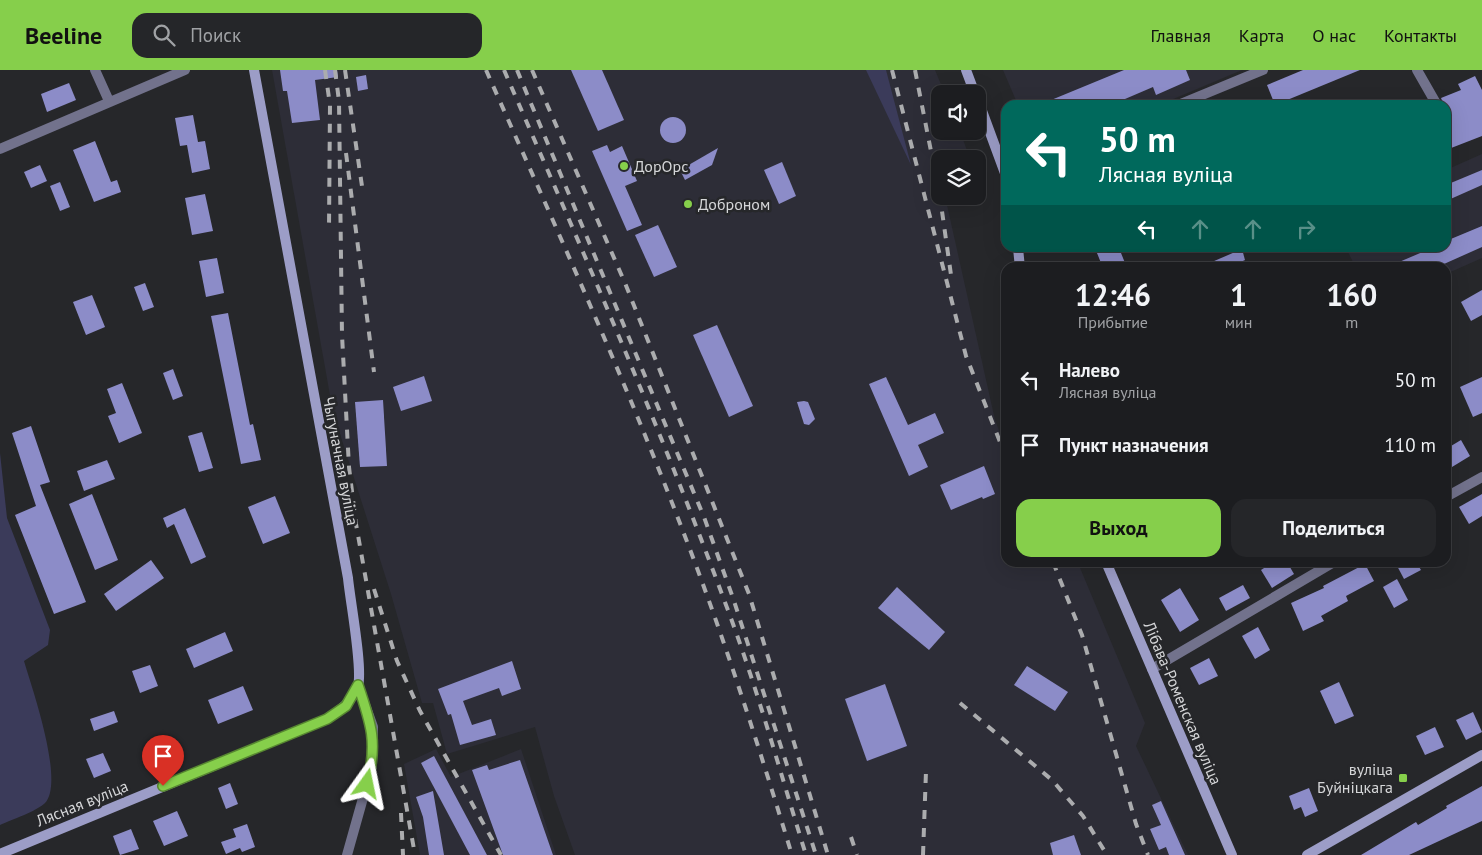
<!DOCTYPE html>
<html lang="ru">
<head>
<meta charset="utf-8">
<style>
  :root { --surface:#1c1d20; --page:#252629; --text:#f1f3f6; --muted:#a0a2a5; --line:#3a3b3e; --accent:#86cf4b }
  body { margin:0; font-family:"PT Sans",sans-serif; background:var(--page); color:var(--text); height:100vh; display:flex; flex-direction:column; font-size:19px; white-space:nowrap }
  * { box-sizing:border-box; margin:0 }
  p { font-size:16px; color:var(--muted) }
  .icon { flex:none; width:28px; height:28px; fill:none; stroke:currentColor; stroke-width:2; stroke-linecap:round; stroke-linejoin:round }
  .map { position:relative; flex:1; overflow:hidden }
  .drawer { position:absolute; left:1001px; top:192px; width:450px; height:305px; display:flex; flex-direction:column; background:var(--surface); border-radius:15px; box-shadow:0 5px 20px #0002,0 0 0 1px var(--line) }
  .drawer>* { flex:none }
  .banner { position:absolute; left:1001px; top:30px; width:450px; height:152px; border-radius:15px; box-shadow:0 5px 20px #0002,0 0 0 1px var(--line); background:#00695c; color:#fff; overflow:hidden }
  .controls { position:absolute; left:931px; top:15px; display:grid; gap:10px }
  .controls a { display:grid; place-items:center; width:55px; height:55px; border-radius:10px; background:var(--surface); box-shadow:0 5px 20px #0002,0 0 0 1px var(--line); font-size:25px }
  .pin { position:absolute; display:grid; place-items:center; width:42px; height:42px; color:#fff; margin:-51px -21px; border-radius:50% 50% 50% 0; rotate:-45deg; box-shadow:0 0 5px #0007 }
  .pin .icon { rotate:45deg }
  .me { position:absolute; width:55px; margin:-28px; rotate:12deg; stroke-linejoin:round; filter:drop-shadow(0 0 4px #0008) }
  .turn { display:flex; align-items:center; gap:18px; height:105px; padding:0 15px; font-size:22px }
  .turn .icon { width:65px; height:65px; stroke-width:2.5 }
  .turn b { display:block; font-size:35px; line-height:42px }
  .lanes { display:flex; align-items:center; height:48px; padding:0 15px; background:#0003; justify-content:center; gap:25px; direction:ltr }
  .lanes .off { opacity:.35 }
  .eta { display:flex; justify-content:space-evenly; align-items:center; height:85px; text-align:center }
  .eta b { font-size:30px; font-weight:700; line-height:35px }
  .primary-button { display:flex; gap:10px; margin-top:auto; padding:10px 15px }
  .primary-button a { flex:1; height:58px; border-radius:15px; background:var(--accent); color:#111; font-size:20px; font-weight:700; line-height:58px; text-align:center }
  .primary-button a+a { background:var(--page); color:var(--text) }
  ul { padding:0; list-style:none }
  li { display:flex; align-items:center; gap:15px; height:65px; padding:0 15px }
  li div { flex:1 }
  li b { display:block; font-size:19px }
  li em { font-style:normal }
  header { display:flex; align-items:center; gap:30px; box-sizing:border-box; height:70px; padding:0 25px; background:var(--accent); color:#111 }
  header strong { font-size:24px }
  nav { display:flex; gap:28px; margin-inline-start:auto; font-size:18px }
  .search { width:350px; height:45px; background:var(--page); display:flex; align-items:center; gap:12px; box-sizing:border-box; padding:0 18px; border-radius:15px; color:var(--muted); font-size:19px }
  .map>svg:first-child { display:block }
  .built { fill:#2d2d37 }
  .green { fill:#3b3b5a }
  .building { fill:#8c8cc8 }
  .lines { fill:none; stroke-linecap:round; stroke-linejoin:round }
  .street { stroke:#72728c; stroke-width:10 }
  .secondary { stroke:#9c9dc7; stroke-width:10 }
  .rail { stroke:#abacae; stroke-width:4; stroke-dasharray:9 9; stroke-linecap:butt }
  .route-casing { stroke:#578731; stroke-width:12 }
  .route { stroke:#86cf4b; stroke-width:9 }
  .poi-dot { fill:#86cf4b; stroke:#26272a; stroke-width:2 }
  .labels { text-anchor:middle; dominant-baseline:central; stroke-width:5; stroke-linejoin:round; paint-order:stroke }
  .poi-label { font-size:16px; fill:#d5d6d8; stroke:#26272a; text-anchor:start }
  .street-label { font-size:16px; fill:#d5d6d8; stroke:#26272a }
</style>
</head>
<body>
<header>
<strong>Beeline</strong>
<div class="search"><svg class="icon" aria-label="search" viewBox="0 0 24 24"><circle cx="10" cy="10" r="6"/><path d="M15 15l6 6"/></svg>Поиск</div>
<nav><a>Главная</a><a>Карта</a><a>О нас</a><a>Контакты</a></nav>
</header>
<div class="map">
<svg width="1482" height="785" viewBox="0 0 1482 785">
  <rect width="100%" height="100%" fill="#26272a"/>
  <g class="built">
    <polygon points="272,0 935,0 945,24 940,24 940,61 960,61 970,89 940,89 940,126 945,126 995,350 1003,371 1006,370 1006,492 1078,493 1145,653 1136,676 1188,785 575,785 554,726 535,657 447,684 433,633 422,633 391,524 333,342"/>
    <polygon points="1003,0 1242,0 1159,35 1018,35"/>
    <polygon points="1482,84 1482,188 1446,204 1446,198 1353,197 1355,196 1346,178 1446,178 1446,100"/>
    <polygon points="436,679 451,707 521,679 556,785 420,785 404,694"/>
  </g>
  <g class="green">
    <polygon points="866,0 886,0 911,95"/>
    <path d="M0 383 7 448 50 560 48 575 24 591C32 618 65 712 45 733 37 741 11 750 0 755Z"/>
  </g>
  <g class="building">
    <polygon points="280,0 337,0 338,7 315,10 320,50 292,53 287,21 283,21"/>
    <polygon points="571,0 602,0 624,50 598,61"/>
    <polygon points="1124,0 1186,0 1190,10 1156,25 1153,17 1111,35 1039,35"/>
    <polygon points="1303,0 1360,0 1275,35 1267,15"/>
    <polygon points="366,5 368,19 358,21 356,7"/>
    <polygon points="1475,6 1482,20 1482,66 1446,80 1446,62 1450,60 1446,51 1446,35 1444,35 1441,28 1461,20 1458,14"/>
    <polygon points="69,13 76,30 47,42 41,24"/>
    <polygon points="193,45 198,72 205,71 210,99 192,103 187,75 180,76 175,48"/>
    <circle cx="673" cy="60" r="13"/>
    <polygon points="95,71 111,112 117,110 121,122 94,132 73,80"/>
    <polygon points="607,75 610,82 622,76 637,111 625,116 642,155 627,161 592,81"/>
    <polygon points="718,78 712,95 685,110 680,100"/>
    <polygon points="782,92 796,126 779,134 764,100"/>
    <polygon points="40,95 47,111 31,118 24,102"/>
    <polygon points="1482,100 1482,115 1446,131 1446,115"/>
    <polygon points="60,112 70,137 60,141 50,116"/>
    <polygon points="205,124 213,161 192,165 185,128"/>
    <polygon points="658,155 677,197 654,207 635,165"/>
    <polygon points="1482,156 1482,177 1435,198 1385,198 1432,178 1446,178 1446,171"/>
    <polygon points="1095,178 1119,178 1127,198 1103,198"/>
    <polygon points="1242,179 1245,190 1228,198 1198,198"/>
    <polygon points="217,188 224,223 206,227 199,191"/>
    <polygon points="145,213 154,237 143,241 134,217"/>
    <polygon points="1482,220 1482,245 1471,251 1461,232"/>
    <polygon points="92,225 105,257 86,265 73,232"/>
    <polygon points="228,243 250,355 253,354 261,390 241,394 211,246"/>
    <polygon points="717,255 753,336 729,347 693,265"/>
    <polygon points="173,299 183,326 173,330 163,303"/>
    <polygon points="424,306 432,331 401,341 393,317"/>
    <polygon points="886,307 908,355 935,343 944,363 918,375 928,397 909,406 869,314"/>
    <polygon points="1482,307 1482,343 1473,347 1460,317"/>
    <polygon points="122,313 142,363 119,373 108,346 116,343 107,319"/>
    <polygon points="383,330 387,396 360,397 355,332"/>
    <polygon points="804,331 808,332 815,349 809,355 804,354 797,332"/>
    <polygon points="31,356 50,412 40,415 86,532 54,544 15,445 36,436 12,363"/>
    <polygon points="202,362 213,398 199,402 188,366"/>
    <polygon points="1461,370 1470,386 1452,397 1446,387 1446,379"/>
    <polygon points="107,390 115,409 84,421 77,401"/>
    <polygon points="984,396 995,424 983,429 982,427 951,440 940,415"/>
    <polygon points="92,424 118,490 95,500 69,434"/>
    <polygon points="1482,424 1482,446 1469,454 1459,437"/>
    <polygon points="275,426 290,463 263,474 248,437"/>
    <polygon points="185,438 206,487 191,494 174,454 167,458 163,448"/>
    <polygon points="151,490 164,508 116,541 104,524"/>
    <polygon points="1273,492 1287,492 1294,504 1272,518 1261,500"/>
    <polygon points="1395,492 1416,492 1421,500 1404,509"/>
    <polygon points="1365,494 1374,511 1346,526 1348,531 1321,546 1324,551 1303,561 1291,533 1324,518 1323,516"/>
    <polygon points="1397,509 1408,530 1394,538 1383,517"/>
    <polygon points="1243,515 1250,528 1226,541 1219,528"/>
    <polygon points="897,517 945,562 929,580 878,538"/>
    <polygon points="1180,518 1199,550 1180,562 1161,530"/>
    <polygon points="1258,557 1270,580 1255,589 1242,566"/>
    <polygon points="225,562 233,581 194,598 186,579"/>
    <polygon points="1209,588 1218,606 1199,615 1190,598"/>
    <polygon points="512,591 521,619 502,626 499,618 463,631 472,655 491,649 496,665 460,675 451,644 448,645 438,619"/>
    <polygon points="150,595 158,616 140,623 132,601"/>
    <polygon points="1027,596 1068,622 1055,641 1014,615"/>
    <polygon points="1339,612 1354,646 1335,654 1320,621"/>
    <polygon points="885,614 907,676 867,691 845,629"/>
    <polygon points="243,616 253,640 218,654 208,630"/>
    <polygon points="114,641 118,652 94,661 90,649"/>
    <polygon points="1473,642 1482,662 1466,670 1456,650"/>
    <polygon points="1435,657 1444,677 1425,685 1416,666"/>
    <polygon points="103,683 111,701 94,708 86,689"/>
    <polygon points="434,686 487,785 470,785 421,693"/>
    <polygon points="520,690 553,785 503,785 472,700 487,695 489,700"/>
    <polygon points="230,713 238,734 226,739 218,718"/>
    <polygon points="1482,716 1482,751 1409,785 1361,785 1416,752 1418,755 1447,738 1446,736"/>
    <polygon points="1309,718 1318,741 1305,747 1301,737 1294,740 1289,726"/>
    <polygon points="433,721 444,785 429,785 423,747 416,727"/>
    <polygon points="1161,731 1185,785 1169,785 1166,777 1159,780 1150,759 1161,755 1152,735"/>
    <polygon points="177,741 188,766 164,776 153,751"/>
    <polygon points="247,754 255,777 242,782 240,778 226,784 221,772 236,767 233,759"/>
    <polygon points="131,759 139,779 120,785 113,766"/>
    <polygon points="1074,765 1081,785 1053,785 1050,773"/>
  </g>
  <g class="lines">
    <g class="street">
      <polyline points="95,0 109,31"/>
      <polyline points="1417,0 1437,35"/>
      <polyline points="1178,35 1263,0"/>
      <polyline points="0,79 185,0"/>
      <polyline points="1446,427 1482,407"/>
      <polyline points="1152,599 1334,492"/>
      <polyline points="347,785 372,696 373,657 358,615"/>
    </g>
    <g class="secondary">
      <polyline points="966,0 975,24"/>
      <polyline points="978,30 1006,106"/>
      <polyline points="1018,178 1020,198"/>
      <polyline points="1106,492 1232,785"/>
      <path d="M0 784 327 649C340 640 353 631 358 616 363 598 350 530 348 508L254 0"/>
      <polyline points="1307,785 1482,685"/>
    </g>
    <g class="rail">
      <polyline points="325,0 330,35 329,158"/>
      <polyline points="335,0 339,31 342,265 349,397 356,454 415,785"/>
      <polyline points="345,0 363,123"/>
      <path d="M486 0C553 151 622 302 681 456 723 564 758 674 792 785"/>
      <path d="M504 0C581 177 659 354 726 535 757 617 780 702 806 785"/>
      <polyline points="517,0 704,447 733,528 816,785"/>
      <polyline points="532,0 625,213 749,524 828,785"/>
      <polyline points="892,0 966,286 1006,387"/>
      <polyline points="915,0 940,127 951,205"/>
      <polyline points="346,83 374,302"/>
      <polyline points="1053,492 1082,565 1136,754 1148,785"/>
      <polyline points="374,519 397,591 420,641 501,785"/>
      <polyline points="960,633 1052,710 1083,746 1107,785"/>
      <polyline points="401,743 403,785"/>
      <polyline points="851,767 857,785"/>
      <polyline points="923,785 926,701"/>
    </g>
  </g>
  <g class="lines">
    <defs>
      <path id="route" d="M163 716 327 649 346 636 358 615C371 653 378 673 367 714"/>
    </defs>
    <use href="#route" class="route-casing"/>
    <use href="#route" class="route"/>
  </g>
  <g class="poi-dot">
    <circle cx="624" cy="96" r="5"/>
    <circle cx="688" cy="134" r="5"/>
    <rect x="1398" y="703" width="10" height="10" rx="2.5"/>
  </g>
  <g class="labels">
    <g class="poi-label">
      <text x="634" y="96">ДорОрс</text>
      <text x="698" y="134">Доброном</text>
      <text x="1393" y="699" text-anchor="end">вуліца<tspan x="1393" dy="18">Буйніцкага</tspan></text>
    </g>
    <g class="street-label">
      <text transform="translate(341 391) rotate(79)">Чыгуначная вуліца</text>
      <text transform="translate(1183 633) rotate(67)">Лібава-Роменская вуліца</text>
      <text transform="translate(82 733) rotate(-22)">Лясная вуліца</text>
    </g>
  </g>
</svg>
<div class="controls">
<a><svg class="icon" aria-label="sound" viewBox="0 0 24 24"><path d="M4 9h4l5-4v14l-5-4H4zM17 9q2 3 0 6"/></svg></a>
<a><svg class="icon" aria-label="layers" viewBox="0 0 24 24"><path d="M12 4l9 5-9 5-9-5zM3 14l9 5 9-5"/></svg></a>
</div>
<div class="pin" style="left:163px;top:716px;background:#d93025"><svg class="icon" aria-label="arrive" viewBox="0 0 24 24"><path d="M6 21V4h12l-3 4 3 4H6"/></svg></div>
<svg class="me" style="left:367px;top:714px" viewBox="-20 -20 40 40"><path d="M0-17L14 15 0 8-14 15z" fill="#86cf4b" stroke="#fff" stroke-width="4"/></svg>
<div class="banner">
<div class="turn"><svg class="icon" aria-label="left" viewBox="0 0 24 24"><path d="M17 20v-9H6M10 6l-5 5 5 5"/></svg><div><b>50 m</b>Лясная вуліца</div></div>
<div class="lanes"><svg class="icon" aria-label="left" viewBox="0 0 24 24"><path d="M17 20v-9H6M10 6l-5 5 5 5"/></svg><svg class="icon off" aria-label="ahead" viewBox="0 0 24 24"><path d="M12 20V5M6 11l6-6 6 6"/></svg><svg class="icon off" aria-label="ahead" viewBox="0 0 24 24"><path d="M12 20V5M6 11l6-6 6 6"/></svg><svg class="icon off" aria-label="right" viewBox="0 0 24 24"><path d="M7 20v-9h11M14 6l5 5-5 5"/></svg></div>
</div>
<section class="drawer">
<div class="eta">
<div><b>12:46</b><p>Прибытие</p></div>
<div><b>1</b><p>мин</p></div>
<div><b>160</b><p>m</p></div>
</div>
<ul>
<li><svg class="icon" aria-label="left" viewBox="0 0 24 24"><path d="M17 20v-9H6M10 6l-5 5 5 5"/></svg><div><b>Налево</b><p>Лясная вуліца</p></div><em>50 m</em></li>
<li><svg class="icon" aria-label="arrive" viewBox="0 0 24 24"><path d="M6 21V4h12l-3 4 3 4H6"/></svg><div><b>Пункт назначения</b></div><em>110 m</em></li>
</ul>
<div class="primary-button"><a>Выход</a><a>Поделиться</a></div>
</section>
</div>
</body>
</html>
